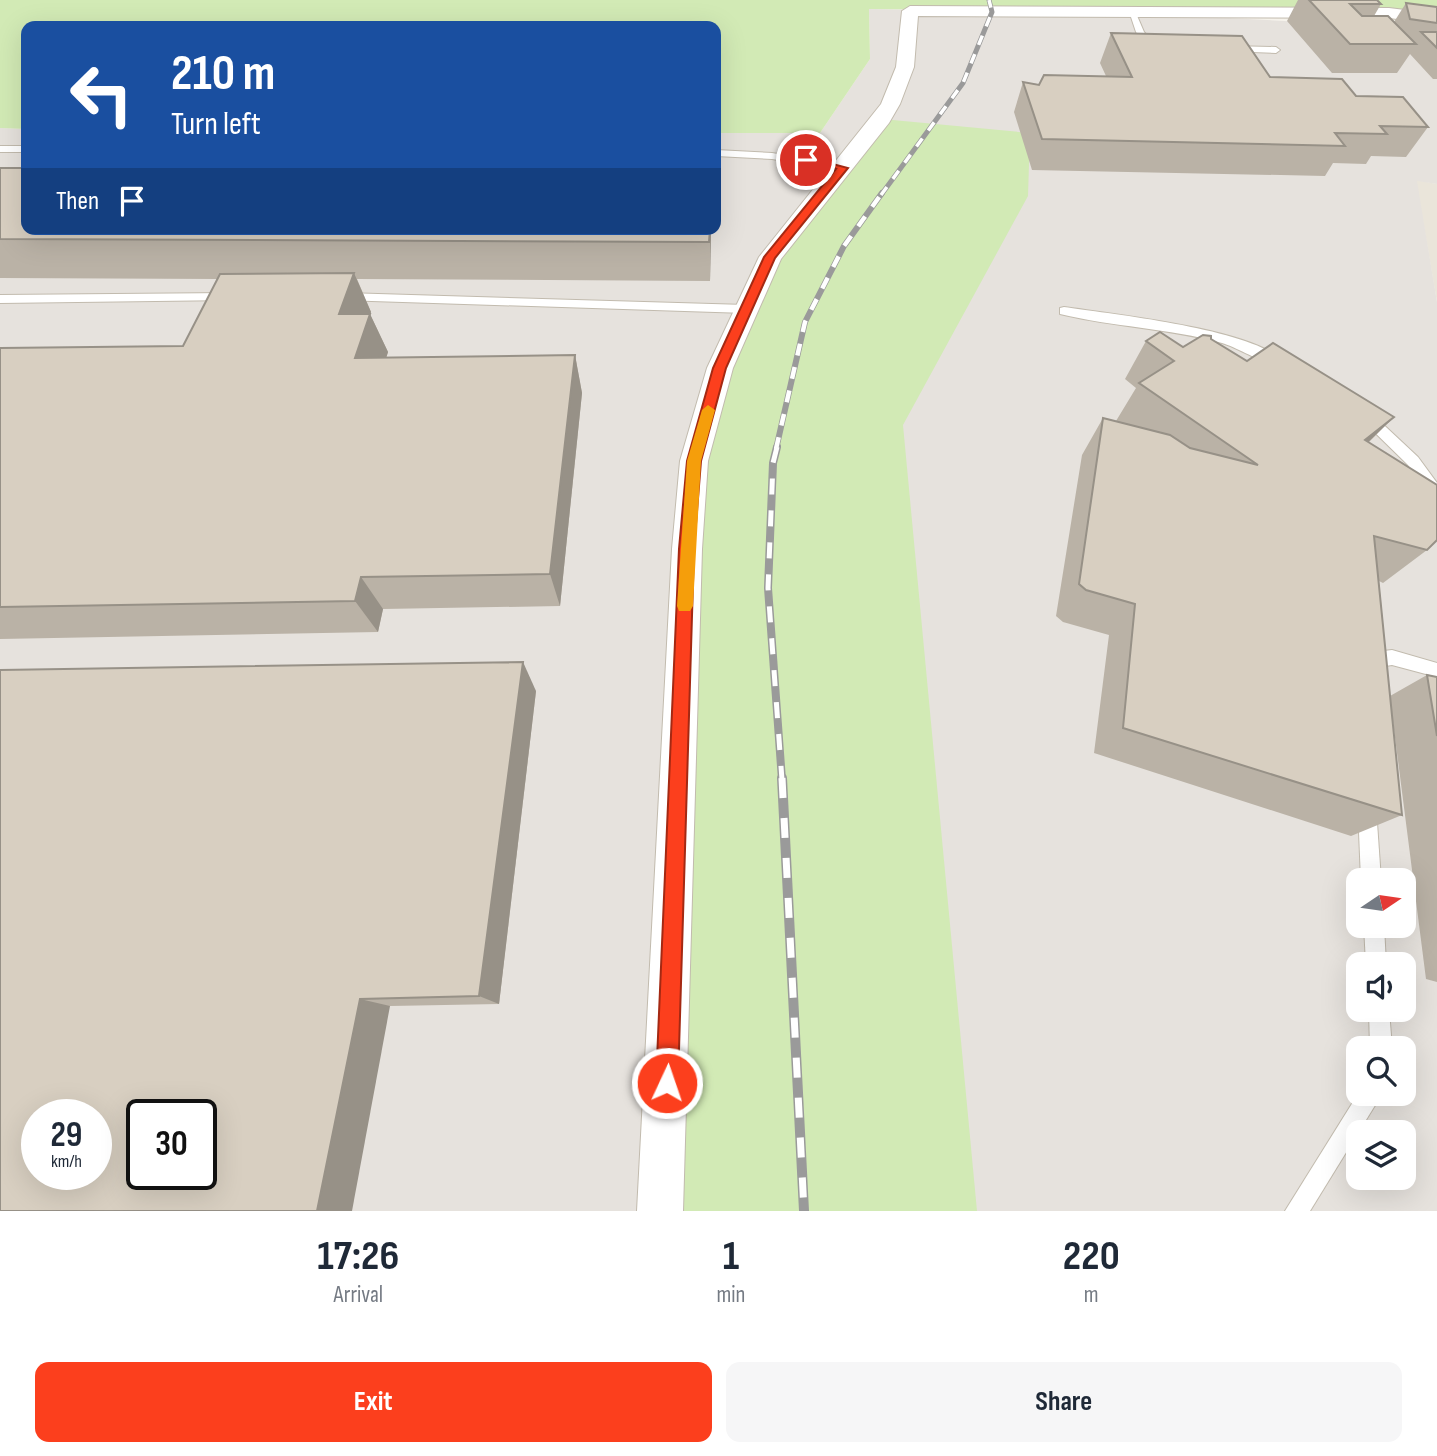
<!DOCTYPE html>
<html lang="en">
<head>
<meta charset="utf-8">
<style>
  :root { --surface:#fff; --page:#f6f6f7; --text:#1f2937; --muted:#747a83; --accent:#fc3f1d }
  body { margin:0; font-family:"Sofia Sans Condensed",sans-serif; background:var(--page); color:var(--text); height:100vh; display:flex; flex-direction:column; font-size:26px; white-space:nowrap }
  * { box-sizing:border-box; margin:0 }
  p { font-size:23px; color:var(--muted) }
  .icon { flex:none; width:38px; height:38px; fill:none; stroke:currentColor; stroke-width:2; stroke-linecap:round; stroke-linejoin:round }
  .map { position:relative; height:1211px; overflow:hidden }
  .side { display:flex; flex-direction:column; background:var(--surface); flex:1 }
  .side>* { flex:none }
  .banner { position:absolute; left:21px; top:21px; width:700px; height:214px; border-radius:14px; box-shadow:0 7px 28px #0002; background:#1a4fa0; color:#fff; overflow:hidden }
  .needle { width:46px; rotate:77deg }
  .fabs { position:absolute; left:1346px; top:868px; display:grid; gap:14px }
  .fabs a { display:grid; place-items:center; width:70px; height:70px; border-radius:14px; background:var(--surface); box-shadow:0 7px 28px #0002; font-size:35px }
  .speed { position:absolute; left:21px; top:1099px; display:flex; gap:14px; font-size:35px; font-weight:700; text-align:center }
  .speed>* { display:grid; place-content:center; width:91px; height:91px; border-radius:50%; background:var(--surface); box-shadow:0 7px 28px #0002; line-height:1 }
  .speed small { font-size:18px; font-weight:400 }
  .speed .limit { border:4px solid #111; border-radius:10px; background:#fff; color:#111 }
  .pin { position:absolute; display:grid; place-items:center; width:60px; height:60px; color:#fff; margin:-30px; border:4px solid #fff; border-radius:50%; box-shadow:0 2px 7px #0007 }
  .me { position:absolute; width:77px; margin:-38px; rotate:3deg; stroke-linejoin:round; filter:drop-shadow(0 0 5px #0008) }
  .turn { display:flex; align-items:center; gap:24px; height:147px; padding:0 35px; font-size:32px }
  .turn .icon { width:91px; height:91px; stroke-width:2.5 }
  .turn b { display:block; font-size:49px; line-height:60px }
  .then { display:flex; align-items:center; height:66px; padding:0 35px; background:#0003; gap:14px; font-size:26px }
  .eta { display:flex; justify-content:space-evenly; align-items:center; height:119px; text-align:center }
  .eta b { font-size:42px; font-weight:700; line-height:49px }
  .cta { display:flex; gap:14px; margin-top:auto; padding:14px 35px }
  .cta a { flex:1; height:80px; border-radius:14px; background:var(--accent); color:#fff; font-size:28px; font-weight:700; line-height:80px; text-align:center }
  .cta a+a { background:var(--page); color:var(--text) }
  .map>svg:first-child { display:block }
  .residential { fill:#eae5da }
  .industrial { fill:#e6e2dd; fill-rule:evenodd }
  .green { fill:#d2eab5 }
  .lines { fill:none; stroke-linecap:round; stroke-linejoin:round }
  .service-casing { stroke:#c2bbae; stroke-width:2 }
  .minor-casing { stroke:#c2bbae; stroke-width:2 }
  .service { fill:#fff; fill-rule:evenodd }
  .minor { fill:#fff; fill-rule:evenodd }
  .rail-far3-casing { stroke:#9a9a9a; stroke-width:5 }
  .rail-far2-casing { stroke:#9a9a9a; stroke-width:6 }
  .rail-far1-casing { stroke:#9a9a9a; stroke-width:8 }
  .rail-casing { stroke:#9a9a9a; stroke-width:10 }
  .rail-far3 { stroke:#fff; stroke-width:3.5; stroke-dasharray:10; stroke-linecap:butt }
  .rail-far2 { stroke:#fff; stroke-width:4.5; stroke-dasharray:12; stroke-linecap:butt }
  .rail-far1 { stroke:#fff; stroke-width:5; stroke-dasharray:16; stroke-linecap:butt }
  .rail { stroke:#fff; stroke-width:7; stroke-dasharray:20; stroke-linecap:butt }
  .wall { fill:#bab2a6 }
  .shaded-wall { fill:#979187 }
  .building { fill:#d8cfc1; stroke:#979187; stroke-width:2; fill-rule:evenodd }
  .route { fill:#fc3f1d; stroke:#a42913; stroke-width:2 }
  .slow { fill:#f59e0b }
</style>
</head>
<body>
<div class="map">
<svg width="1437" height="1211" viewBox="0 0 1437 1211">
  <rect width="100%" height="100%" fill="#f6f3ec"/>
  <polygon class="residential" points="1416,180 1437,184 1437,302"/>
  <path class="industrial" d="M869 9 1132 13 1437 29V184L1417 181 1437 302V1211H0V128L26 129V229H716V133H820L870 59ZM1358 880H1404V926H1358ZM1358 964H1404V1010H1358ZM1358 1048H1404V1094H1358ZM37 1115H96V1174H37ZM142 1115H201V1174H142ZM1358 1132H1404V1178H1358Z"/>
  <g class="green">
    <polygon points="0,0 1437,0 1437,23 1389,13 869,9 870,59 820,133 716,133 716,26 26,26 26,129 0,128"/>
    <polygon points="882,119 1030,133 1028,196 903,425 977,1211 660,1211 694,461 770,257"/>
  </g>
  <g class="lines">
    <defs>
      <g id="service">
        <polygon points="1129,11 1135,11 1144,32 1157,46 1157,50 1148,49 1136,32"/>
        <polygon points="1229,46 1276,47 1280,50 1276,53 1226,51 1226,47"/>
        <rect x="0" y="146" width="26" height="6"/>
        <polygon points="716,150 772,153 843,165 848,168 843,171 772,159 716,156"/>
        <polygon points="229,293 235,297 233,300 0,303 0,295"/>
        <polygon points="345,293 746,305 752,309 746,313 341,300 339,297"/>
        <path d="M1064 307C1111 314 1254 329 1284 362L1282 365C1270 368 1237 347 1222 343 1168 328 1113 327 1060 314V308Z"/>
        <polygon points="1366,411 1371,413 1418,457 1437,483 1437,500 1432,498 1408,465 1361,419 1359,416"/>
        <polygon points="1392,650 1437,663 1437,677 1392,665 1366,669 1360,667 1358,662 1360,657 1375,652"/>
        <polygon points="1367,799 1373,802 1376,808 1381,880 1361,880 1358,808 1361,802"/>
        <polygon points="1364,926 1384,926 1386,964 1366,964"/>
        <polygon points="1369,1010 1389,1010 1392,1048 1370,1048"/>
        <polygon points="1358,1094 1382,1094 1310,1211 1285,1211"/>
      </g>
      <polygon id="minor" points="910,6 1389,8 1437,14 1437,24 1389,18 918,16 914,67 900,104 889,123 781,259 733,368 708,461 702,549 683,1211 637,1211 672,549 680,461 707,368 759,257 881,104 896,67 902,11"/>
    </defs>
    <use href="#service" class="service-casing"/>
    <use href="#minor" class="minor-casing"/>
    <use href="#service" class="service"/>
    <use href="#minor" class="minor"/>
    <defs>
      <polyline id="rail-far3" points="881,195 963,83 992,12 989,0"/>
      <polyline id="rail-far2" points="776,449 805,322 844,246 882,193"/>
      <polyline id="rail-far1" points="777,447 773,463 768,588 782,780"/>
      <polyline id="rail" points="782,778 804,1211"/>
    </defs>
    <use href="#rail-far3" class="rail-far3-casing"/>
    <use href="#rail-far2" class="rail-far2-casing"/>
    <use href="#rail-far1" class="rail-far1-casing"/>
    <use href="#rail" class="rail-casing"/>
    <use href="#rail-far3" class="rail-far3"/>
    <use href="#rail-far2" class="rail-far2"/>
    <use href="#rail-far1" class="rail-far1"/>
    <use href="#rail" class="rail"/>
  </g>
  <g class="wall">
    <polygon points="1298,0 1377,0 1381,4 1374,16 1394,22 1406,3 1437,7 1437,79 1433,79 1410,54 1397,73 1332,73 1287,21"/>
    <polygon points="1111,33 1270,77 1356,96 1428,127 1406,157 1371,156 1366,164 1333,163 1325,176 1032,170 1014,112 1023,82 1039,85 1106,76 1100,63"/>
    <polygon points="0,168 26,229 711,229 710,281 357,279 371,312 370,314 388,352 386,358 575,355 582,393 560,606 383,609 378,632 0,639 0,348 183,346 218,279 0,278"/>
    <polygon points="1211,339 1247,361 1394,417 1369,442 1427,550 1383,583 1379,581 1390,696 1427,675 1437,677 1437,982 1426,979 1391,706 1402,815 1351,836 1094,753 1109,635 1063,622 1056,616 1082,455 1103,418 1118,422 1116,421 1136,388 1125,379 1146,341 1183,347"/>
    <polygon points="536,691 499,1004 390,1006 0,1211"/>
  </g>
  <g class="shaded-wall">
    <polygon points="710,229 711,229 710,281"/>
    <polygon points="354,273 371,312 365,329 370,314 388,352 374,396 355,358 339,314"/>
    <polygon points="575,355 582,393 560,606 550,574"/>
    <polygon points="1394,417 1357,453 1365,440"/>
    <polygon points="361,577 383,609 378,632 355,601"/>
    <polygon points="523,662 536,691 499,1004 479,996"/>
    <polygon points="360,999 390,1006 352,1211 317,1211"/>
  </g>
  <g class="building">
    <polygon points="1309,0 1377,0 1381,4 1350,4 1362,16 1388,16 1416,44 1350,44"/>
    <polygon points="1406,3 1437,7 1437,23 1410,19"/>
    <polygon points="1421,32 1437,32 1437,48"/>
    <polygon points="1111,33 1242,36 1270,77 1342,79 1356,96 1403,97 1428,127 1380,126 1387,134 1335,133 1345,146 1042,139 1023,82 1039,85 1044,75 1132,77"/>
    <polygon points="0,168 26,168 26,229 710,229 709,242 0,239"/>
    <polygon points="354,273 339,314 370,314 355,358 575,355 550,574 361,577 355,601 0,607 0,348 183,346 220,274"/>
    <polygon points="1160,332 1183,347 1203,335 1211,336 1211,339 1247,361 1273,343 1394,417 1365,440 1437,485 1437,540 1427,550 1374,536 1402,815 1123,728 1135,604 1086,590 1079,584 1103,418 1170,435 1190,448 1258,465 1139,383 1174,361 1146,341"/>
    <path d="M523 662 479 996 360 999 317 1211H0V670ZM37 1115H96V1174H37ZM142 1115H201V1174H142Z"/>
    <polygon points="1427,675 1437,677 1437,736"/>
  </g>
  <polygon class="route" points="806,157 848,168 775,258 726,368 701,461 694,549 678,1083 675,1091 667,1094 659,1091 656,1083 679,549 687,461 713,368 764,257 836,169 803,162 801,160"/>
  <polygon class="slow" points="708,405 715,410 701,461 693,606 690,611 679,611 677,606 687,461 702,410"/>
</svg>
<div class="fabs">
<a><svg class="needle" viewBox="-14 -14 28 28"><path d="M0-13l5 13h-10z" fill="#e53935"/><path d="M0 13l5-13h-10z" fill="#747a83"/></svg></a>
<a><svg class="icon" aria-label="sound" viewBox="0 0 24 24"><path d="M4 9h4l5-4v14l-5-4H4zM17 9q2 3 0 6"/></svg></a>
<a><svg class="icon" aria-label="search" viewBox="0 0 24 24"><circle cx="10" cy="10" r="6"/><path d="M15 15l6 6"/></svg></a>
<a><svg class="icon" aria-label="layers" viewBox="0 0 24 24"><path d="M12 4l9 5-9 5-9-5zM3 14l9 5 9-5"/></svg></a>
</div>
<div class="speed"><div>29<small>km/h</small></div><div class="limit">30</div></div>
<div class="pin" style="left:806px;top:160px;background:#d93025"><svg class="icon" aria-label="arrive" viewBox="0 0 24 24"><path d="M6 21V4h12l-3 4 3 4H6"/></svg></div>
<svg class="me" style="left:667px;top:1083px" viewBox="-20 -20 40 40"><circle r="17" fill="#fc3f1d" stroke="#fff" stroke-width="3"/><path d="M0-11L8 9 0 5-8 9z" fill="#fff"/></svg>
<div class="banner">
<div class="turn"><svg class="icon" aria-label="left" viewBox="0 0 24 24"><path d="M17 20v-9H6M10 6l-5 5 5 5"/></svg><div><b>210 m</b>Turn left</div></div>
<div class="then">Then<svg class="icon" aria-label="arrive" viewBox="0 0 24 24"><path d="M6 21V4h12l-3 4 3 4H6"/></svg></div>
</div>
</div>
<section class="side">
<div class="eta">
<div><b>17:26</b><p>Arrival</p></div>
<div><b>1</b><p>min</p></div>
<div><b>220</b><p>m</p></div>
</div>
<div class="cta"><a>Exit</a><a>Share</a></div>
</section>
</body>
</html>
